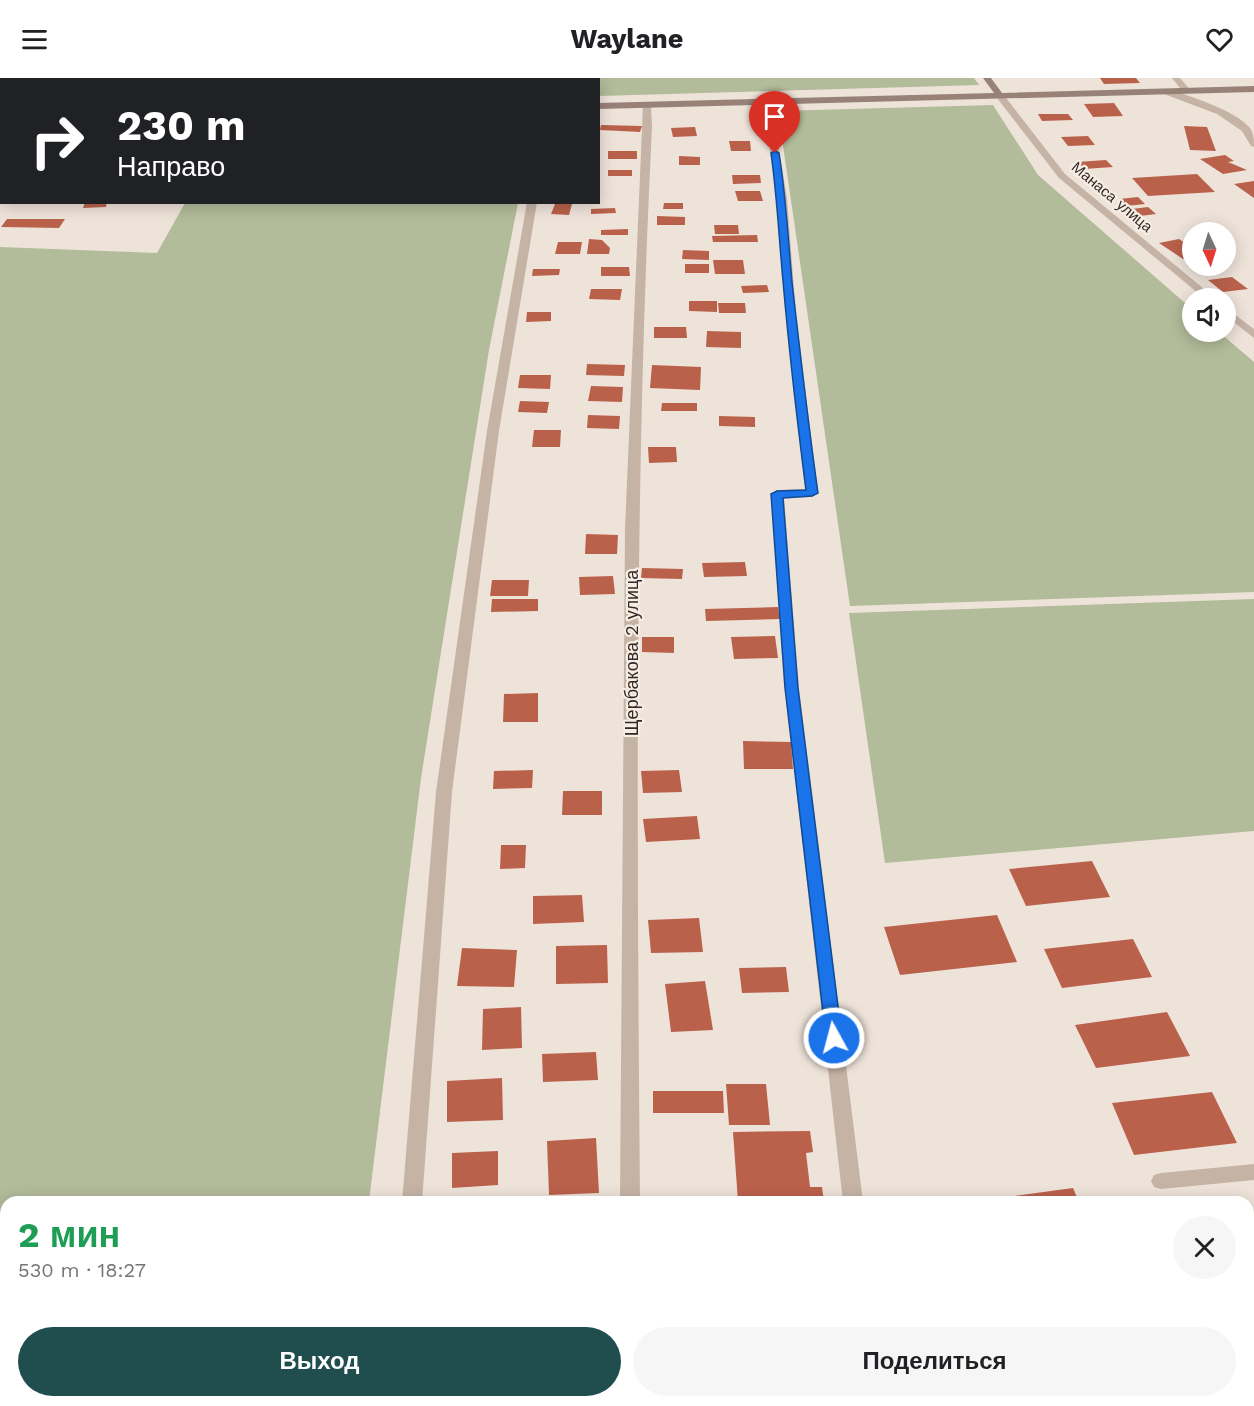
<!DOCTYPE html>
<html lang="ru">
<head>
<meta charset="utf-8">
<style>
  :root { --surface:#fff; --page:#f6f6f6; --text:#202124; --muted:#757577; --accent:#204e4f }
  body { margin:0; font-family:"Work Sans",sans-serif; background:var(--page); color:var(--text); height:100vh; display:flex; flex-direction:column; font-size:22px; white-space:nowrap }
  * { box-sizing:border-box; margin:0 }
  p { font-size:20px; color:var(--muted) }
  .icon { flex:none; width:33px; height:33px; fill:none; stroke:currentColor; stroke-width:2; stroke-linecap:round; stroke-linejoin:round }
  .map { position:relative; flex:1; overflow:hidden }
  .sheet { position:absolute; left:0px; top:1118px; width:1254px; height:212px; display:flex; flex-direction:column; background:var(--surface); border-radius:18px 18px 0 0; box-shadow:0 3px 15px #0003 }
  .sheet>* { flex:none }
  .hud { position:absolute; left:0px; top:0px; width:600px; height:126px; box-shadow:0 3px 15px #0003; background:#202124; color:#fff; overflow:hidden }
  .needle { width:39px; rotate:176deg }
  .fabs { position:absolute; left:1182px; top:144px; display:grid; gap:12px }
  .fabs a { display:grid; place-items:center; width:54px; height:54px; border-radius:50%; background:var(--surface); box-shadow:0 3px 15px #0003; font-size:30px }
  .pin { position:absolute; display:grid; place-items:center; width:51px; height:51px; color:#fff; margin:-62px -26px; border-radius:50% 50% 50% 0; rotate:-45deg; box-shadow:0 0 6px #0007 }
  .pin .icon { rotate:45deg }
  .me { position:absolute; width:66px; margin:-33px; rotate:353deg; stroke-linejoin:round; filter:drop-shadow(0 0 4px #0008) }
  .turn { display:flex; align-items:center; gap:21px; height:126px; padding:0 18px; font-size:27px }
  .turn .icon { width:78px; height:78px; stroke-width:2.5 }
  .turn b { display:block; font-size:42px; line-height:51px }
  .round { display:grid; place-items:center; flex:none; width:63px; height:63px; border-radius:32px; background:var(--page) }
  .head { display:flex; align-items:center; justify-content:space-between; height:102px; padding:0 18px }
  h1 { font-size:36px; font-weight:700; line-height:45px; color:#1e9e55 }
  .primary-button { display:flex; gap:12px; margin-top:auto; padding:12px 18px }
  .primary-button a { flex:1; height:69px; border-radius:36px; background:var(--accent); color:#fff; font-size:24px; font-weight:700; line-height:69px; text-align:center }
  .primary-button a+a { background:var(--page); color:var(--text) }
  header { display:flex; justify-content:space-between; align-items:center; height:78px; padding:0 18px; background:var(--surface); font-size:27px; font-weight:700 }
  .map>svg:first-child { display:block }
  .green { fill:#b2bb9a }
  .building { fill:#ba614b }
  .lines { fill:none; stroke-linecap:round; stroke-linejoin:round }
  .street { fill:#c5b3a6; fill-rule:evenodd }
  .secondary { fill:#988278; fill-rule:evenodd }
  .route { fill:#1a73e8; stroke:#114b97; stroke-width:1.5 }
  .labels { text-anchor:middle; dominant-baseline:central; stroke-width:4.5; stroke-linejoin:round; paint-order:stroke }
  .far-street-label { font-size:15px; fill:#322926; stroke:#f6ede4 }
  .street-label { font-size:18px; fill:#322926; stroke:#f6ede4 }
</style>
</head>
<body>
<header><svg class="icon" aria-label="menu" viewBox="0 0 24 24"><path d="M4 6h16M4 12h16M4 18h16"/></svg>Waylane<svg class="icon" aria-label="heart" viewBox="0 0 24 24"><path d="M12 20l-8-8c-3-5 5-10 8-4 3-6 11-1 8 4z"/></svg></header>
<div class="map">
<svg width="1254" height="1328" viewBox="0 0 1254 1328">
  <rect width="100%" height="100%" fill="#eee3d9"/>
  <g class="green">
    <polygon points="538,0 974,0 979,7 599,18 598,2"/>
    <polygon points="993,27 1038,97 1192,231 1192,254 1219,254 1254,284 1254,514 850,528 778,33"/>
    <polygon points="185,125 518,125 489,272 421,700 369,1123 6,1124 6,1323 344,1323 344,1328 0,1328 0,169 157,175"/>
    <polygon points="1254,521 1254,753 885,785 849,535"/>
  </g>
  <g class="building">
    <polygon points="1100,0 1136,0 1140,5 1104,6"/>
    <polygon points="1114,25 1123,38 1093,39 1084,26"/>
    <polygon points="1038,36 1068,36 1073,42 1042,43"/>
    <polygon points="601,47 642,48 640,54 600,52"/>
    <polygon points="1184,48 1207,49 1216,73 1190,72"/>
    <polygon points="695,49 697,58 673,59 671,50"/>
    <polygon points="1088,58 1095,67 1068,68 1061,59"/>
    <polygon points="729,63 750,63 751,73 731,73"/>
    <rect x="608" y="73" width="29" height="8"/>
    <polygon points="1225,77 1234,83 1228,84 1247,92 1223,96 1200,81"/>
    <polygon points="679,78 700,79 700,87 679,87"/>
    <polygon points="1106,82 1113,89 1084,91 1077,84"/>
    <rect x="608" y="92" width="24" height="6"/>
    <polygon points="1197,96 1215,114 1148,118 1132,100"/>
    <polygon points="732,97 760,97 761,105 733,106"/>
    <polygon points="1254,103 1254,120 1234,106"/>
    <polygon points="735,113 760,113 763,123 738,123"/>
    <polygon points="1138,119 1145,126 1126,128 1119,121"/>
    <polygon points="85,124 107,124 106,129 83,130"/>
    <polygon points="664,125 683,125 683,131 663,131"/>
    <polygon points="555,126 572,126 569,137 551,136"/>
    <polygon points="1148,129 1156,136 1140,138 1132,131"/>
    <polygon points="615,130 616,135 591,136 591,131"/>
    <polygon points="657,138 685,139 685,147 657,147"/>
    <polygon points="7,141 65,141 59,150 1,149"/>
    <polygon points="714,147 738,147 739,156 715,156"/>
    <polygon points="628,151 628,157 601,157 601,152"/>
    <polygon points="757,157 758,164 713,164 712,158"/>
    <polygon points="589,161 602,162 610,170 609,176 587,176"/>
    <polygon points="1179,161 1192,170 1192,180 1183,181 1159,165"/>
    <polygon points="558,164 582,164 580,176 555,176"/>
    <polygon points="683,172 709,173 709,182 682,181"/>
    <polygon points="713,182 743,182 745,196 715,196"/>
    <rect x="685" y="186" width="24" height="9"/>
    <polygon points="601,189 629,189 630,198 601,198"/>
    <polygon points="533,191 560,191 559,197 532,198"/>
    <polygon points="1232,199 1248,211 1223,214 1208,202"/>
    <polygon points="767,207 769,214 743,215 741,208"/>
    <polygon points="591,211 622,211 620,222 589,221"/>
    <polygon points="689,223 717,223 717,234 689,233"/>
    <polygon points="718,225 745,225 746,235 719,235"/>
    <polygon points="527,234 551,234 551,243 526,244"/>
    <polygon points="654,249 686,249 687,260 654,260"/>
    <polygon points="707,253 741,254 741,270 706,269"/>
    <polygon points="587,286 625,287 624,298 586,297"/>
    <polygon points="652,287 701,289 700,312 650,310"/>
    <polygon points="520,297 551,297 550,311 518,310"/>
    <polygon points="591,308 623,309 622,324 588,323"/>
    <polygon points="520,323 549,324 547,335 518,334"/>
    <polygon points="662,325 697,325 697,333 661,333"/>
    <polygon points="588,337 620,338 619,351 587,350"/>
    <polygon points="719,338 755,339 755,349 719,348"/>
    <polygon points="534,352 561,352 560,369 532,369"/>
    <polygon points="648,369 676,369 677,384 649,385"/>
    <polygon points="586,456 618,457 617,476 585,476"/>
    <polygon points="745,484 747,498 704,499 702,485"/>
    <polygon points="642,490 683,491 682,501 641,500"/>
    <polygon points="613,498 615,516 580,517 579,499"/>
    <polygon points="492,502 529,502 528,518 490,518"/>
    <polygon points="492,521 538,521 538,533 491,534"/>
    <polygon points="778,529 780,541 706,543 705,531"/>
    <polygon points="775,558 778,580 734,581 731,559"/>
    <polygon points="642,559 674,559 674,575 642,574"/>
    <polygon points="538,615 538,644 503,644 504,616"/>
    <polygon points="743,663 791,664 793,691 744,691"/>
    <polygon points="533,692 532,710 493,711 494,693"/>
    <polygon points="679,692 682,714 643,715 641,693"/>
    <polygon points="563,713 602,713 602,737 562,737"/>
    <polygon points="697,738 700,761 646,764 643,741"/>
    <polygon points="501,767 526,767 525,790 500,791"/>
    <polygon points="1092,783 1110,819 1026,828 1009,791"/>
    <polygon points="582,817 584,844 533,846 533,818"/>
    <polygon points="997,837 1017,884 900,897 884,849"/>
    <polygon points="699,840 703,874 651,875 648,842"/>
    <polygon points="1133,861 1152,899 1062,910 1044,871"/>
    <polygon points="607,867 608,905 556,906 556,868"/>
    <polygon points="462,870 517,872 514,909 457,908"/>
    <polygon points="786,889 789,914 742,915 739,890"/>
    <polygon points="705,903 713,952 671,954 665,906"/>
    <polygon points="521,929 522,970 482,972 483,931"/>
    <polygon points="1167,934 1190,978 1096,990 1075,947"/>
    <polygon points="596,974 598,1002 543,1004 542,976"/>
    <polygon points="502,1000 503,1042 447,1044 447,1003"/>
    <polygon points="726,1006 766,1006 770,1047 729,1047"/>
    <polygon points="653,1013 723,1013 724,1035 653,1035"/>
    <polygon points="1212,1014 1237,1065 1134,1077 1112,1025"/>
    <polygon points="810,1053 813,1074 806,1075 810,1109 822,1109 824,1124 738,1124 733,1054"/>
    <polygon points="596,1060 599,1115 549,1117 547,1063"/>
    <polygon points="498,1073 498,1107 452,1110 452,1075"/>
    <polygon points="1073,1110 1079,1124 1000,1124 999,1120"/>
    <polygon points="480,1323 513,1323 513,1328 479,1328"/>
    <rect x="527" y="1323" width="46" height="5"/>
    <polygon points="694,1323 773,1323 774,1328 694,1328"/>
  </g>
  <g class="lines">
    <g class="street">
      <rect x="153" y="0" width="8" height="2"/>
      <rect x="300" y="0" width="8" height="2"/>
      <polygon points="505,0 513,0 504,2"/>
      <polygon points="1172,0 1180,0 1191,13 1190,15 1184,15"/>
      <path d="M1167 11C1190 18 1235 32 1250 50 1254 56 1254 62 1254 69L1251 68 1242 53 1217 36 1164 16 1163 14Z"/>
      <polygon points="997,16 1003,16 1065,96 1215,220 1204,220 1059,100 997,20"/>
      <polygon points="767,21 771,24 787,120 796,237 818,415 812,419 784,420 799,610 863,1124 843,1124 785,610 771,416 777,412 805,411 786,237 777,120 763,24"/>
      <path d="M647 24 651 27 652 49C634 407 637 765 640 1124H620L625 451 643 27Z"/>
      <polygon points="2,115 2,122 0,122 0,116"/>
      <polygon points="527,124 537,124 499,353 452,714 422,1124 402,1124 436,714 487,353"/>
      <polygon points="1226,230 1254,251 1254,260 1226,238"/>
      <polygon points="1254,1086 1254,1102 1161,1111 1154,1109 1151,1103 1154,1097 1161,1095"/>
      <rect x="386" y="1323" width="22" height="5"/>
      <rect x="619" y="1323" width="22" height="5"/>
      <polygon points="836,1323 858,1323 857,1328 835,1328"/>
    </g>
    <g class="secondary">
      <polygon points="76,0 86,0 87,2 77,2"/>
      <polygon points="983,0 991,0 1002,15 1254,8 1254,14 598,31 598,25 994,15"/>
    </g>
  </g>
  <path class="route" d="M775 73 779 75C786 118 788 161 792 204 800 274 808 345 818 415L812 418 783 420 798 610 842 960 840 965H828L826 960 785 610 771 416 777 413 806 412C797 342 789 272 783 203 779 160 777 118 771 75Z"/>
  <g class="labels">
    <g class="far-street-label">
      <text transform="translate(1112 119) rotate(40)">Манаса улица</text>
    </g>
    <g class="street-label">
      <text transform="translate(631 575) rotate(-90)">Щербакова 2 улица</text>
    </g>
  </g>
</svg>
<div class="fabs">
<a><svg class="needle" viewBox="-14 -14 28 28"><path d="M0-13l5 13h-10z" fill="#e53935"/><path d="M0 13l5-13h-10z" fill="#757577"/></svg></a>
<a><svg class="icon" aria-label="sound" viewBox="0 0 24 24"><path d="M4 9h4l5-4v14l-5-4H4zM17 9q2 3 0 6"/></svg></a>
</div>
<div class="pin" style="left:775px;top:75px;background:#d93025"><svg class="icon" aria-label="arrive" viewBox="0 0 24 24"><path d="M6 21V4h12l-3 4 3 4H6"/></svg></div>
<svg class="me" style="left:834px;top:960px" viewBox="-20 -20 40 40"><circle r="17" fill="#1a73e8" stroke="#fff" stroke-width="3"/><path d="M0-11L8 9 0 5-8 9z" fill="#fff"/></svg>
<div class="hud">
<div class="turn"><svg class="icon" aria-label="right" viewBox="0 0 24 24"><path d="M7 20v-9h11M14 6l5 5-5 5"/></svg><div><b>230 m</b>Направо</div></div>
</div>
<section class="sheet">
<div class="head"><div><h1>2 мин</h1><p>530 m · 18:27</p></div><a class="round"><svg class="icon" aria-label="close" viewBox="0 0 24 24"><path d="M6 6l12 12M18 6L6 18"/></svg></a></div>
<div class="primary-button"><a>Выход</a><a>Поделиться</a></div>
</section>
</div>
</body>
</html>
